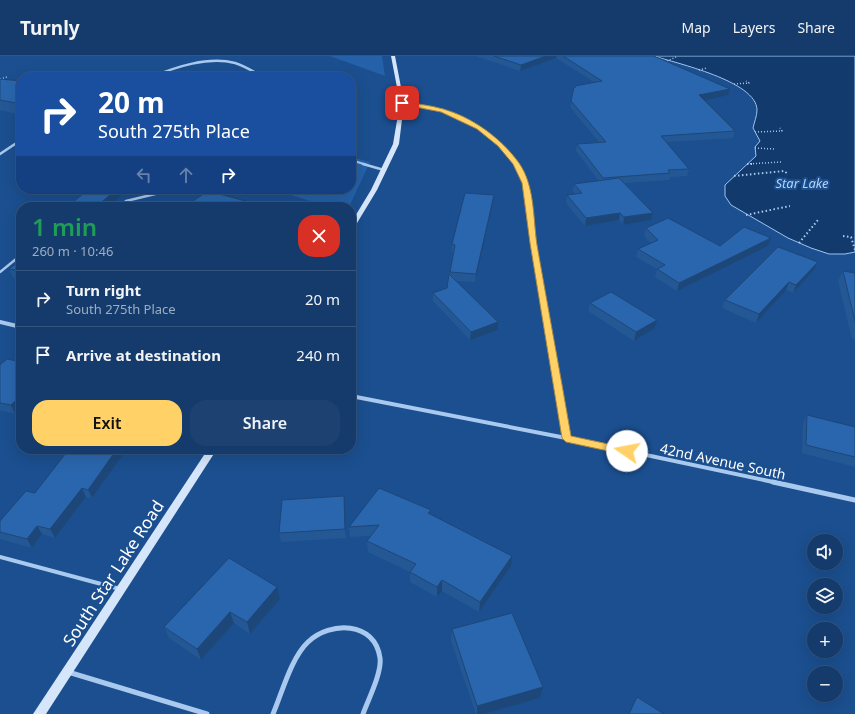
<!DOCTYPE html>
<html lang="en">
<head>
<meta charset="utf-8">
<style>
  :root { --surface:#143b6b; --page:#1d4271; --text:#f1f3f6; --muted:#9dadc1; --line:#33557e; --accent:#ffd166 }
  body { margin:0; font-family:"Noto Sans",sans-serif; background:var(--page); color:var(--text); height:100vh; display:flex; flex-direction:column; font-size:15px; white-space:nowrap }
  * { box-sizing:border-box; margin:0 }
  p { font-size:13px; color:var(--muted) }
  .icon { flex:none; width:22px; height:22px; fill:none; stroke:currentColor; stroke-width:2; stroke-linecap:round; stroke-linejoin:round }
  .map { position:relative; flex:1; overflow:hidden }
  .drawer { position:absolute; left:16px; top:146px; width:340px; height:252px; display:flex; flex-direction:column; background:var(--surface); border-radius:16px; box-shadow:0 4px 16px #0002,0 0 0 1px var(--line) }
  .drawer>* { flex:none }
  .banner { position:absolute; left:16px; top:16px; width:340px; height:122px; border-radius:16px; box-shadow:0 4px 16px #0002,0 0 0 1px var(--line); background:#1a4fa0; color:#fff; overflow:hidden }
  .fabs { position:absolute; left:807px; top:478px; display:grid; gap:8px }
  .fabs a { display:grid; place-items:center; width:36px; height:36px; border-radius:50%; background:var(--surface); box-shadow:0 4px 16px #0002,0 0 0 1px var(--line); font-size:20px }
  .pin { position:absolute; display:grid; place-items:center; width:34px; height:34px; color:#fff; margin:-17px; border-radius:8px; box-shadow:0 2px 6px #0006 }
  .me { position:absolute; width:44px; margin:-22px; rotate:282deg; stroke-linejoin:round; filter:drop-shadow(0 0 3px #0008) }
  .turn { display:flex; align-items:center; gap:14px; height:84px; padding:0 16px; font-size:18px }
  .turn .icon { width:52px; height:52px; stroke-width:2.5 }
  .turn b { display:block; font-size:28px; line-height:34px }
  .lanes { display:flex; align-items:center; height:38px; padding:0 16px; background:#0003; justify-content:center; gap:20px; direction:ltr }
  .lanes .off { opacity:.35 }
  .round { display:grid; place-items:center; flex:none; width:42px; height:42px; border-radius:16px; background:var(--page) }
  .overview { display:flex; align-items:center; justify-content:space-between; height:68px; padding:0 16px }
  h1 { font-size:24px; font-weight:600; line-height:30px; color:#1e9e55 }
  .cta { display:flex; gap:8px; margin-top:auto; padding:8px 16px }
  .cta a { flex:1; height:46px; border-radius:16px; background:var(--accent); color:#111; font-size:16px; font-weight:600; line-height:46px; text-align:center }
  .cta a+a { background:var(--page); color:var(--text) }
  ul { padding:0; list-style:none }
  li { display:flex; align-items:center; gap:12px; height:56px; padding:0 16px; border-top:1px solid var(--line) }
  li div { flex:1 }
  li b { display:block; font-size:15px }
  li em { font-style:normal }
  header { display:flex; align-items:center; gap:24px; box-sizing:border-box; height:56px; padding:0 20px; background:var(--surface); border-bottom:1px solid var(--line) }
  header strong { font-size:19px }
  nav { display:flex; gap:22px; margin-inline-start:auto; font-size:14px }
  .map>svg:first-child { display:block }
  .green { fill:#2461a8 }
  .water { fill:#123a6d; stroke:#9cc4f0 }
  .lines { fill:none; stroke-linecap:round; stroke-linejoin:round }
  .path-far1 { stroke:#a9c9ee; stroke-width:1.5; stroke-dasharray:1 2; stroke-linecap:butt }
  .path { stroke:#a9c9ee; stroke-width:2; stroke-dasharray:1.5 2.5; stroke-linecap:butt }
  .lane-far2 { stroke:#a9c9ee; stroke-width:2 }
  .lane-far1 { stroke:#a9c9ee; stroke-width:2.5 }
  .lane { stroke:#a9c9ee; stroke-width:4 }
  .street-far3 { stroke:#a9c9ee; stroke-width:2.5 }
  .street-far2 { stroke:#a9c9ee; stroke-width:3 }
  .street-far1 { stroke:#a9c9ee; stroke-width:4 }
  .street { stroke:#a9c9ee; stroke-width:5 }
  .secondary { fill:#d6e6fa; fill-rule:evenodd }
  .wall { fill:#245895 }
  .shaded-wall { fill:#1d4779 }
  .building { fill:#2a66ad; stroke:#1d4779 }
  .route { fill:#ffd166; stroke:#a68842 }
  .labels { text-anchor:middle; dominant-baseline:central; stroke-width:4; stroke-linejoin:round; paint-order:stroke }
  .far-water-label { font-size:13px; font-style:italic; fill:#b5d3f5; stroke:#1b4f8f }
  .street-label { font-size:14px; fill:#fff; stroke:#1b4f8f }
  .near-street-label { font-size:17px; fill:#fff; stroke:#1b4f8f }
</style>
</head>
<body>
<header>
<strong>Turnly</strong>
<nav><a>Map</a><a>Layers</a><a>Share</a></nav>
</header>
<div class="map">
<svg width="855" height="658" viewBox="0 0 855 658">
  <rect width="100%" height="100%" fill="#1b4f8f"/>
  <g class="green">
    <polygon points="330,0 382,0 385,20"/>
    <polygon points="351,101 370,106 349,151 330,151 271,133 351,133"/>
  </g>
  <path class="water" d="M654 0H855V196L845 198H829L811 192 788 182 731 149 725 140V129L756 100 755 91 760 85 753 72C754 67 757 60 757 54 757 25 675 7 654 0Z"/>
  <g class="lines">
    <g class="path-far1">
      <polyline points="656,1 658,0"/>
      <polyline points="667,5 676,1"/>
      <polyline points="699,14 707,12"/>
      <polyline points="0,23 7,21"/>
      <polyline points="734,28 749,27 746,25"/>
      <polyline points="755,76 782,75 780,72"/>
      <polyline points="755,92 774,93"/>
      <polyline points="747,108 781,106"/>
    </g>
    <g class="path">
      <polyline points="747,108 752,108"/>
      <polyline points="734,120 784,115 788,118"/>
      <polyline points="746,159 790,150"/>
      <polyline points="843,180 851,181 855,194"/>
      <polyline points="799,187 818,164"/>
    </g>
    <polyline class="lane-far2" points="351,104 367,109"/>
    <g class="lane-far1">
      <polyline points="363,108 384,114"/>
      <polyline points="207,133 216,137"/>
      <polyline points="120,151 126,145 176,133"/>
      <polyline points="0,216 21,199"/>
    </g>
    <polyline class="lane" points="0,501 120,533"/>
    <g class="street-far3">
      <path d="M151 21C176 11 208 0 235 7 245 10 254 16 263 21"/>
      <polyline points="402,47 443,54 479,72 501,89 516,109"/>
      <polyline points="0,98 21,84"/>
    </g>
    <polyline class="street-far2" points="516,108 526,127 533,187 543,248"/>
    <g class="street-far1">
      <polyline points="543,247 566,382"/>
      <polyline points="0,266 21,271"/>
      <polyline points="351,340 566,382 778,427"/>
    </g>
    <g class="street">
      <polyline points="773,426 855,444"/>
      <polyline points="68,616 207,658"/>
      <path d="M273 658C282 637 291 602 308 586 330 565 375 565 380 602 382 617 368 644 363 658"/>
    </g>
    <g class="secondary">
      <polygon points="391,0 395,0 404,47 399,88 377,134 354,172 351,174 351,167 371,134 393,88 400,47"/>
      <polygon points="208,393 217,393 46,658 33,658"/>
    </g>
  </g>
  <g class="wall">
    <polygon points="476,0 654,0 728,39 704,44 735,75 733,82 666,86 689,113 687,120 670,121 669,124 625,127 653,157 651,164 623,169 619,164 585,170 566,147 567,139 575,138 573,136 574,128 599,125 576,95 577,88 599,86 570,51 575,30 594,26 556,2 520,15"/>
    <polygon points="0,23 21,25 21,59 0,54"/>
    <polygon points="21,97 21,107 20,107 17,100"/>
    <polygon points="89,133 125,133 126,136 107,151 75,151 73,146"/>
    <polygon points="494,139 493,147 475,226 456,225 498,266 498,274 470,284 433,245 433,237 447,232 453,197 452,196 452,188"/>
    <polygon points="646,172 720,190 768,190 677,235 655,221 657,213 636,201 638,193 651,187 644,180"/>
    <polygon points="21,204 21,225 14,223 9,213"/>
    <polygon points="818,206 814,214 793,237 786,234 756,267 722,252 725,244"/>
    <polygon points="843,215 855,217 855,284 852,283 838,225"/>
    <polygon points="590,247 657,264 655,272 634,285 588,255"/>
    <polygon points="21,306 21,352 15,358 0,354 0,309"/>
    <polygon points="807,359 855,371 855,411 802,397 803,368"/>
    <polygon points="69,393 127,393 92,442 86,441 55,482 42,478 32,492 0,483 0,465 35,437"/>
    <polygon points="344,440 345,449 346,482 281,486 279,477"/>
    <polygon points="431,458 511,510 479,556 442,535 437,541 410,526 410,516 368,496 367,485 370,480 350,481 349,471"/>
    <polygon points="280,543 250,578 234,567 201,604 169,582 164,571"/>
    <polygon points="452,573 540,642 484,658 476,658 451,585"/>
  </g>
  <g class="shaded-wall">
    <polygon points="546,0 557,0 556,2 520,15 521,9"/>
    <polygon points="730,33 728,39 698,46 699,39"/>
    <polygon points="117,133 125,133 126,136 107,151 97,151 97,150"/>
    <polygon points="494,139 493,147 475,226 476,218"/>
    <polygon points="253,147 253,151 248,151"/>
    <polygon points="620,157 619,164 585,170 586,162"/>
    <polygon points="653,157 651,164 623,169 624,161"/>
    <polygon points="771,182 768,190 677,235 679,227"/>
    <polygon points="818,206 814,214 793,237 796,229"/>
    <polygon points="789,226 786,234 756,267 759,258"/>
    <polygon points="657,264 655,272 634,285 636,276"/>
    <polygon points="498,266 498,274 470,284 471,276"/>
    <polygon points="21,339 21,352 15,358 11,349"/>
    <polygon points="117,393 127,393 92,442 88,434"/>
    <polygon points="82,432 86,441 55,482 50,473"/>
    <polygon points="344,440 345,449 346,482 345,473"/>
    <polygon points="37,470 42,478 32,492 27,483"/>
    <polygon points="512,500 511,510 479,556 480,546"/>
    <polygon points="442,524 442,535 437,541 437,531"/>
    <polygon points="277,531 280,543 250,578 247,566"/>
    <polygon points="230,556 234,567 201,604 197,593"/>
    <polygon points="543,631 540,642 484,658 477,658 477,650"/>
  </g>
  <g class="building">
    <polygon points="494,0 546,0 521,9"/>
    <polygon points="563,0 654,0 730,33 699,39 735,75 661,80 689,113 668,114 670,117 603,122 577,88 606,86 571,45 574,31 576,31 575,30 602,25"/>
    <polygon points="0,23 21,25 21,48 0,44"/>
    <polygon points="21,97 21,100 17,100"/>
    <polygon points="619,122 653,157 624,161 620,157 586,162 567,139 582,137 574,128"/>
    <polygon points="89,133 117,133 97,150 73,146"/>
    <polygon points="208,135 253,147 248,151 184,151"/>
    <polygon points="465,137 494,139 476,218 450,216 455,189 452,188"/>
    <polygon points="668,162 720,190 744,171 771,182 679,227 657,213 665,209 638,193 658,184 646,172"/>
    <polygon points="778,191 818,206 796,229 789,226 759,258 725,244"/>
    <polygon points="21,204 21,215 9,213"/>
    <polygon points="843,215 855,217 855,265"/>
    <polygon points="449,218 498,266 471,276 433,237 447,232"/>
    <polygon points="611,236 657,264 636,276 590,247"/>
    <polygon points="7,303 21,306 21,339 11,349 0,347 0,309"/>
    <polygon points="807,359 855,371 855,401 806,389"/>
    <polygon points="69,393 117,393 88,434 82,432 50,473 37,470 27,483 0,476 0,465 26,435 35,437"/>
    <polygon points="379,432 431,454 428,457 512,500 480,546 442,524 437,531 410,516 416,508 367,485 379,469 349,471"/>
    <polygon points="344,440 345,473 279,477 282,444"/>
    <polygon points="229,502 277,531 247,566 230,556 197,593 164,571"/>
    <polygon points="512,557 543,631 477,650 452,573"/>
    <polygon points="637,641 664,658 629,658"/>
  </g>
  <path class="route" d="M402 45C415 48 430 49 443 53 472 61 501 82 519 107 535 130 533 162 537 189 548 252 560 316 571 380L627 392 631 393 632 395 631 398 627 399 566 386 562 382 530 187 522 127 513 108 498 90 477 73 441 56 400 48 399 47Z"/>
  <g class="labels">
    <g class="far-water-label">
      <text x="802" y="127">Star Lake</text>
    </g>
    <g class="street-label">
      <text transform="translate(723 405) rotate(12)">42nd Avenue South</text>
    </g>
    <g class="near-street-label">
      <text transform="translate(113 517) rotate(-57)">South Star Lake Road</text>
    </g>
  </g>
</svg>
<div class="fabs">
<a><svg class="icon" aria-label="sound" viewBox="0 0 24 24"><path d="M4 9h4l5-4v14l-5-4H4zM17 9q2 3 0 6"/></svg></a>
<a><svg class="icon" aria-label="layers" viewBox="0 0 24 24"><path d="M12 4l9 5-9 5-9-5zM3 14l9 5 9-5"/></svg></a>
<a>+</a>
<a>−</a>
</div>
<div class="pin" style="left:402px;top:47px;background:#d93025"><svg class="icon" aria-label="arrive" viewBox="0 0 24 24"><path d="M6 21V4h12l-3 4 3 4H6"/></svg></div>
<svg class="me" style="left:627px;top:395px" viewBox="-20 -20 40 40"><circle r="19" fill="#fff"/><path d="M0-13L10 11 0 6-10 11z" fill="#ffd166"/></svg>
<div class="banner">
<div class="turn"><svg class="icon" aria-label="right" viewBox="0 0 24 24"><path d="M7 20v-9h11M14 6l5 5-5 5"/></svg><div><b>20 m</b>South 275th Place</div></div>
<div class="lanes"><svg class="icon off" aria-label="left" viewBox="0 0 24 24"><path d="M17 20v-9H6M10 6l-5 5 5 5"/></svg><svg class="icon off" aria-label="ahead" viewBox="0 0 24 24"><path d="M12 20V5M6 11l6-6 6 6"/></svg><svg class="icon" aria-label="right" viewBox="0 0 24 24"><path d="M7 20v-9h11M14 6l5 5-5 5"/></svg></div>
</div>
<section class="drawer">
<div class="overview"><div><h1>1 min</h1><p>260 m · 10:46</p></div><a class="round" style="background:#d93025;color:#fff"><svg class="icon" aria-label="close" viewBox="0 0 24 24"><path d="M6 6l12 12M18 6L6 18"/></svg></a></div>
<ul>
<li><svg class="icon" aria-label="right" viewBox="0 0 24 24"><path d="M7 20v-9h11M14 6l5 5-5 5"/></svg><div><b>Turn right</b><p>South 275th Place</p></div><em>20 m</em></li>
<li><svg class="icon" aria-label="arrive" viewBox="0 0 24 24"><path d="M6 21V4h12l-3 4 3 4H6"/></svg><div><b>Arrive at destination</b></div><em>240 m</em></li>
</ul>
<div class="cta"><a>Exit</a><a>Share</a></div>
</section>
</div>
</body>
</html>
